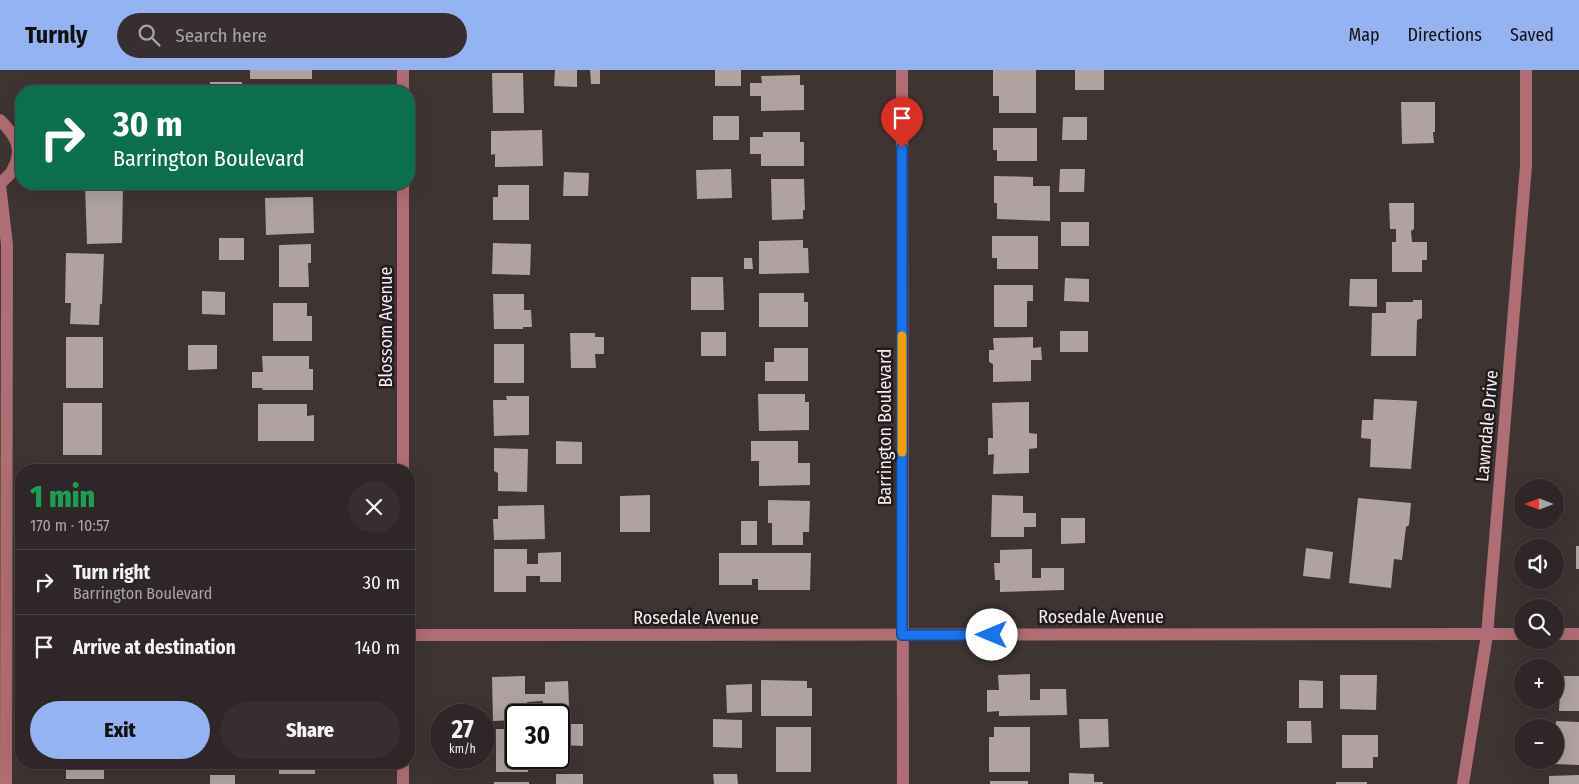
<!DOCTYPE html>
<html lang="en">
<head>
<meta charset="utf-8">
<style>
  :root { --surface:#2f2627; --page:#372e2f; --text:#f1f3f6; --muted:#a7a5a7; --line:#4a4344; --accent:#95b2f1 }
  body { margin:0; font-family:"Fira Sans Condensed",sans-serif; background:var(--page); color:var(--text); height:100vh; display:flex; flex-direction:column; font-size:19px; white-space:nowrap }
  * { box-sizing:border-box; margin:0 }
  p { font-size:16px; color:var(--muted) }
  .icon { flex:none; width:28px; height:28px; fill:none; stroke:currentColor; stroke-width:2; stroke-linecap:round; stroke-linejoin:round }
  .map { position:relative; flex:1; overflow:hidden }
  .details { position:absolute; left:15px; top:394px; width:400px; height:305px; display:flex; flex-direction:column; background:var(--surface); border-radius:20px; box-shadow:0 5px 20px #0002,0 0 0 1px var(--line) }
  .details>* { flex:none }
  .top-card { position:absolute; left:15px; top:15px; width:400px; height:105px; border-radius:20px; box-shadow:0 5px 20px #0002,0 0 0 1px var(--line); background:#0b6e4f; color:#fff; overflow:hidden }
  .needle { width:32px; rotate:270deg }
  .tools { position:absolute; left:1514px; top:409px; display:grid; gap:10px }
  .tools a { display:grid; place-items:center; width:50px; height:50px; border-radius:50%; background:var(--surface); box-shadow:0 5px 20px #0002,0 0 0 1px var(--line); font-size:25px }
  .speed { position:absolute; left:430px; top:634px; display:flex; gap:10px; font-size:25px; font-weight:700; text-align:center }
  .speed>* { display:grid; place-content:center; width:65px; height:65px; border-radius:50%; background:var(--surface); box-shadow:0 5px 20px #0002,0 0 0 1px var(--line); line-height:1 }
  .speed small { font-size:12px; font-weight:400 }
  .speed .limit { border:2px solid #111; border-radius:8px; background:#fff; color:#111 }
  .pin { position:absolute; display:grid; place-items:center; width:42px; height:42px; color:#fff; margin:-51px -21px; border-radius:50% 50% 50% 0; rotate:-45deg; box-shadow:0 0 5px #0007 }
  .pin .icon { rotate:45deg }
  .me { position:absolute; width:55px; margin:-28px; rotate:270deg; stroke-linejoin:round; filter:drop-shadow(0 0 4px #0008) }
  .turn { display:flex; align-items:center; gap:18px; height:105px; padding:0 15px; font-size:22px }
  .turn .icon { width:65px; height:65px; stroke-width:2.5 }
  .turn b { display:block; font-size:35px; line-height:42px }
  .round { display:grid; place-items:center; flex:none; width:52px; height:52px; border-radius:26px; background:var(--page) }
  .head { display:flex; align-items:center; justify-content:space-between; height:85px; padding:0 15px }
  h1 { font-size:30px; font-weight:800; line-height:38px; color:#1e9e55 }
  .cta { display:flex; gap:10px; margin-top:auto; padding:10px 15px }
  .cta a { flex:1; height:58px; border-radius:30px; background:var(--accent); color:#111; font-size:20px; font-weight:800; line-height:58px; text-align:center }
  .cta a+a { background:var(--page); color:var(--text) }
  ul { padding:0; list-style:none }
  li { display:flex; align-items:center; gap:15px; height:65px; padding:0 15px; border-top:1px solid var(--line) }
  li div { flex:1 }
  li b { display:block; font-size:19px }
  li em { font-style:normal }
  header { display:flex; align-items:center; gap:30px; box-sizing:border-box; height:70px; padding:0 25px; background:var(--accent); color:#111 }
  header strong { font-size:24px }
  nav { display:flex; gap:28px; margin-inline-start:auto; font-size:18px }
  .search { width:350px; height:45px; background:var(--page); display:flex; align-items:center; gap:12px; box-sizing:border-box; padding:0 18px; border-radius:28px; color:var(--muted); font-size:19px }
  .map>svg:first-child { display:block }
  .building { fill:#b0a2a3 }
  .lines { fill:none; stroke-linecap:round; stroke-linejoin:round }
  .minor { stroke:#af6d75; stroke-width:12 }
  .route-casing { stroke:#114b97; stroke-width:12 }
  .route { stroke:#1a73e8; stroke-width:9 }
  .slow { stroke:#f59e0b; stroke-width:9 }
  .labels { text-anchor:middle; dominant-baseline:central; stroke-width:5; stroke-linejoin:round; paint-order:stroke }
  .street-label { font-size:18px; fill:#f6eeee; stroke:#221c1d }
</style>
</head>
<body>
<header>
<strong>Turnly</strong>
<div class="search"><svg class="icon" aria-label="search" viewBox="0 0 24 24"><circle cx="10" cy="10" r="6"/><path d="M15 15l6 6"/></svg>Search here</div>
<nav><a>Map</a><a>Directions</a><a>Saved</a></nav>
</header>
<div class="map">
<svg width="1579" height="714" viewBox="0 0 1579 714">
  <rect width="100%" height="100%" fill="#3f3334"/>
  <g class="building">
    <rect x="250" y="0" width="62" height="9"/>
    <polygon points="555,0 577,0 577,17 554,16"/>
    <polygon points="590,0 600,0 600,14 591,14"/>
    <rect x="715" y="0" width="26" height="16"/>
    <polygon points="993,0 1036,0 1036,43 999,43 999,26 993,26"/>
    <rect x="1075" y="0" width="29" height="20"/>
    <polygon points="492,3 523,3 524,43 493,43"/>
    <polygon points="800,5 800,15 804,15 804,40 761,41 761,26 750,26 750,13 762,13 761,6"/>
    <rect x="210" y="12" width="32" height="9"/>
    <rect x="96" y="15" width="37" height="6"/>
    <polygon points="1401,32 1435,32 1435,62 1433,62 1434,73 1402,74"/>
    <rect x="713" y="46" width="26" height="24"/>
    <polygon points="1063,47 1087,47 1087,70 1062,70"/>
    <polygon points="993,58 1037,58 1037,91 997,91 997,80 993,80"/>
    <polygon points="542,60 543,96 495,97 495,84 491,85 491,61"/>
    <polygon points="763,62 800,62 800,72 804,72 804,96 761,96 761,84 750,84 750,67 763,67"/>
    <polygon points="731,99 732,128 697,129 696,100"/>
    <polygon points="1060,99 1085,99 1084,122 1059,122"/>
    <polygon points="564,102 589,103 588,126 563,126"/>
    <polygon points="994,106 1033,107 1033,116 1050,116 1050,151 997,149 997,133 994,133"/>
    <polygon points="771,109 804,109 805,140 803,140 803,149 772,150"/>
    <polygon points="85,114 123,114 122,173 87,174"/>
    <polygon points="498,115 529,115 529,150 493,150 493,127 498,127"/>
    <polygon points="313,127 314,163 266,165 265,128"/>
    <polygon points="1389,133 1414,133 1414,159 1411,161 1412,172 1427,172 1427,190 1422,190 1422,202 1392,202 1392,172 1396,172 1396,159 1390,159"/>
    <rect x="1061" y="152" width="28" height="24"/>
    <polygon points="992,166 1038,166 1038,199 997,199 997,188 992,188"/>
    <rect x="219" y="168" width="25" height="22"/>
    <polygon points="803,170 803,178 808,178 809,203 759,204 759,171"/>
    <polygon points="493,173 531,174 530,205 492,204"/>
    <polygon points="311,174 311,193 308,193 309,217 279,217 279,175"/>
    <polygon points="66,183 104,184 102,234 100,234 99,255 70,254 71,233 65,233"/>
    <polygon points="744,188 752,188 753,199 744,199"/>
    <polygon points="691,207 723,207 724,240 691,240"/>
    <polygon points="1065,208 1089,209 1089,232 1064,231"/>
    <polygon points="1350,209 1377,209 1377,237 1349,236"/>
    <polygon points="994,215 1033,215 1033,231 1027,231 1027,257 994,257"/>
    <polygon points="202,221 225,222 225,245 202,244"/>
    <polygon points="759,223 804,223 804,232 808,232 808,257 759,257"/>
    <polygon points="493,224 524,224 524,240 531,240 532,257 523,257 523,259 494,259"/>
    <polygon points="1413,230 1422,230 1422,248 1417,250 1416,286 1371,286 1372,243 1386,243 1386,232 1413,232"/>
    <polygon points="273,233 307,233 307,246 312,246 312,271 273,271"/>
    <rect x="1060" y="261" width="28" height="21"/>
    <rect x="701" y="262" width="25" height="24"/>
    <polygon points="570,263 595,263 595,267 604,267 604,284 595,284 596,298 571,298"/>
    <rect x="66" y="267" width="37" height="51"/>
    <polygon points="1033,267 1033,278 1041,277 1042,290 1031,290 1031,311 993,312 993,294 989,292 989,280 994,280 993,268"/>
    <rect x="494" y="274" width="30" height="39"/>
    <polygon points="188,275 217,275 217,299 188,300"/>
    <polygon points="774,278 808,278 808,311 765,311 765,292 774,292"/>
    <polygon points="262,286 309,286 309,299 313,299 313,320 262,320 263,318 252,318 252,302 263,302"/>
    <polygon points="758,324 805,324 805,332 809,332 809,360 759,361"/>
    <polygon points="506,326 529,326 529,365 494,366 493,330 507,330"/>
    <polygon points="1374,329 1417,331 1411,399 1370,397 1371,369 1361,368 1362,350 1373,350"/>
    <polygon points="1029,332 1029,363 1037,364 1037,378 1029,379 1029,403 993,404 994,384 988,385 988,368 993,368 992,333"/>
    <rect x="63" y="333" width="39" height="52"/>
    <polygon points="258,334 307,334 307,346 314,345 314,371 258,371"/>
    <polygon points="556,371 582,372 582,394 556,394"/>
    <polygon points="751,371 798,371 798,393 810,393 810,415 759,416 759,391 751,391"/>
    <polygon points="494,378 528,379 527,422 498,421 498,403 494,401"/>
    <polygon points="282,393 312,393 314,400 272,400 272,397 282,397"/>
    <rect x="66" y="396" width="49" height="4"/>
    <polygon points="650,425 650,462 620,462 620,426"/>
    <polygon points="992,425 1023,426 1023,443 1036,443 1036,457 1024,457 1024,467 991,467"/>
    <polygon points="1358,428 1411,433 1409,455 1406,457 1402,490 1394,489 1391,518 1349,513"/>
    <polygon points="768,430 810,431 809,462 803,462 803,475 772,475 772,453 768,453"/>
    <polygon points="544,435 545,469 494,470 493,449 498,449 498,436"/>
    <polygon points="1061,448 1085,448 1085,473 1061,474"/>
    <rect x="741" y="451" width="16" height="24"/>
    <rect x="1576" y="476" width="3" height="23"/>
    <polygon points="1306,478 1333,482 1330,509 1303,506"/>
    <polygon points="494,479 527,479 527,494 538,494 538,483 561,482 561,512 540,512 540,506 526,506 526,522 494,522"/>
    <polygon points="1032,479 1032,508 1041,508 1041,498 1064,498 1064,520 1000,522 1000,510 995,510 994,493 1000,493 1000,480"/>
    <polygon points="719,483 811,483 810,520 758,520 758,509 752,509 752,515 719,515"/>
    <polygon points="1030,604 1030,630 1040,630 1040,619 1066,619 1067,645 999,646 999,641 987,642 987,620 999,620 998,605"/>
    <polygon points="1340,605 1377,605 1376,640 1340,639"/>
    <polygon points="525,606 525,624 545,624 545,612 568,611 569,636 543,637 543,631 527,632 528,645 516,645 516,650 493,651 492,607"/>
    <polygon points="1564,606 1579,606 1579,641 1559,641 1560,620 1564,620"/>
    <polygon points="761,610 807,611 807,618 812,618 812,646 761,646"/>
    <polygon points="1299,610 1323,611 1323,638 1299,638"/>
    <polygon points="752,614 752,642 727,643 726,615"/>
    <polygon points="713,649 742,650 742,678 713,677"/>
    <polygon points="1079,649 1108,649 1109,677 1080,678"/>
    <polygon points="1287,651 1311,651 1312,673 1287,673"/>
    <polygon points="1556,651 1579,652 1579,695 1554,694"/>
    <polygon points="560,654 583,654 583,676 560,675"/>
    <rect x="776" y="657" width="35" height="45"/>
    <polygon points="994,657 1030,657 1030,702 989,702 989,667 994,667"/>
    <polygon points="496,659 516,659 516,688 528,688 528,702 496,702"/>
    <polygon points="1342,665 1378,665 1378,687 1373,687 1373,698 1342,698"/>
    <rect x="66" y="692" width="38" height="17"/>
    <rect x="279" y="692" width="36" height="12"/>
    <polygon points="1069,703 1094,704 1094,712 1103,712 1103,714 1069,714"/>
    <rect x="556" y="704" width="27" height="10"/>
    <polygon points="713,704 737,704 738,714 714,714"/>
    <rect x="210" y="705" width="25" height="9"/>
    <polygon points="1579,705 1579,714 1549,714 1549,706"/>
    <rect x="990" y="711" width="38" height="3"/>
    <rect x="494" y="712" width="35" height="2"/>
    <rect x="1336" y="712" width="31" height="2"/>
  </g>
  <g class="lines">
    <g class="minor">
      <polyline points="403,0 403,21"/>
      <polyline points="902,0 903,714"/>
      <path d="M0 50C15 65 24 78 13 99 11 105 4 109 0 114"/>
      <polyline points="403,114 403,400"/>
      <polyline points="0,115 7,175 6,714"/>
      <polyline points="1555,564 1579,564"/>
      <polyline points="409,565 1522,564"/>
      <polyline points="403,692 403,714"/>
      <polyline points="1463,714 1487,565 1526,96 1526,0"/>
    </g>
  </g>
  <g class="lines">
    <defs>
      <polyline id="route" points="902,78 902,565 992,565"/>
    </defs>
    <use href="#route" class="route-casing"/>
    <use href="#route" class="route"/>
    <polyline class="slow" points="902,266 902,382"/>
  </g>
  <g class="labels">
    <g class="street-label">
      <text transform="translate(386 257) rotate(-90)">Blossom Avenue</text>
      <text transform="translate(1487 356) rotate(-85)">Lawndale Drive</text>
      <text transform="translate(885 357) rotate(-90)">Barrington Boulevard</text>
      <text x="1101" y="547">Rosedale Avenue</text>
      <text x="696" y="548">Rosedale Avenue</text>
    </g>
  </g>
</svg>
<div class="tools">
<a><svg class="needle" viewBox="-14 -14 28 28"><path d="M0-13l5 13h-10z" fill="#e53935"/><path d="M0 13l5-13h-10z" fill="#a7a5a7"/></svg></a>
<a><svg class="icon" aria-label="sound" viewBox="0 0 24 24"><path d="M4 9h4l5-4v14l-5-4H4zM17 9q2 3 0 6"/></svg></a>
<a><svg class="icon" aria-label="search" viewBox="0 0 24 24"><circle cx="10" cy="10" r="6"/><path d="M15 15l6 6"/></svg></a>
<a>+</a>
<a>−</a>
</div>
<div class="speed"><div>27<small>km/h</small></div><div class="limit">30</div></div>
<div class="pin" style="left:902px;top:78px;background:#d93025"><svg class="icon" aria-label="arrive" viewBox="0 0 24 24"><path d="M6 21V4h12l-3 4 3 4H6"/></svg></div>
<svg class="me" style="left:992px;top:565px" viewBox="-20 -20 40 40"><circle r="19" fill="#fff"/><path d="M0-13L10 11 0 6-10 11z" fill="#1a73e8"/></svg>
<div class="top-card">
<div class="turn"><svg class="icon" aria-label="right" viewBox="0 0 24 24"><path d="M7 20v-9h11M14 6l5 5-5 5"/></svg><div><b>30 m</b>Barrington Boulevard</div></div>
</div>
<section class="details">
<div class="head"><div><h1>1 min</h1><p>170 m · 10:57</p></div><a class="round"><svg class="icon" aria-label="close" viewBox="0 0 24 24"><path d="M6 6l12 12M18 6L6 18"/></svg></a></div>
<ul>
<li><svg class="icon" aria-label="right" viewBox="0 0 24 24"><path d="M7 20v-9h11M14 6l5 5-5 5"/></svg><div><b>Turn right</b><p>Barrington Boulevard</p></div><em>30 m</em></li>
<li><svg class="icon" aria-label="arrive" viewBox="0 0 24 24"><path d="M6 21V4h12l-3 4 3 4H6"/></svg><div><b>Arrive at destination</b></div><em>140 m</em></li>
</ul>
<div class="cta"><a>Exit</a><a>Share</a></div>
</section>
</div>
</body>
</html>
